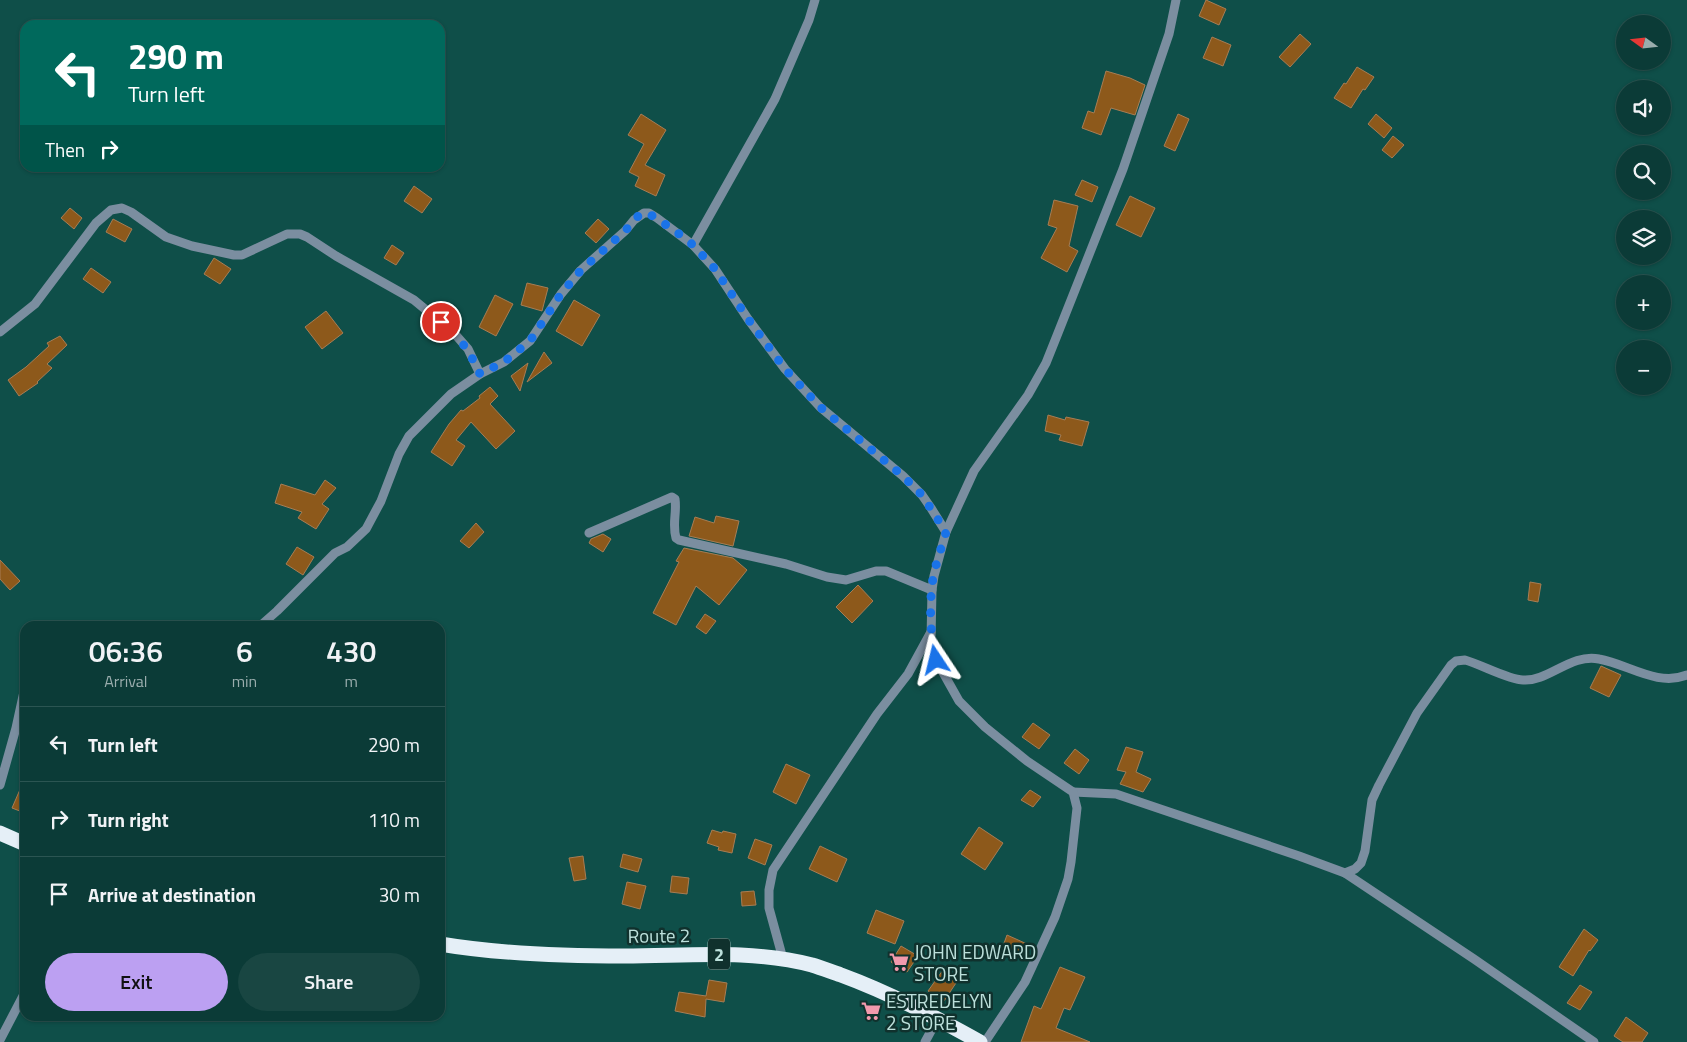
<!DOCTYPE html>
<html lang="en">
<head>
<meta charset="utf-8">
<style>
  :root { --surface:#0b3b37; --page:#194642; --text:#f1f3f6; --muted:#9aadad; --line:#2b5552; --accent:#bca0f2 }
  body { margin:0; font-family:"Titillium Web",sans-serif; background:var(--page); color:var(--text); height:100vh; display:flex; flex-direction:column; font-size:19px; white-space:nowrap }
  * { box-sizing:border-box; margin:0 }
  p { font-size:16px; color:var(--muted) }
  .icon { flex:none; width:28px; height:28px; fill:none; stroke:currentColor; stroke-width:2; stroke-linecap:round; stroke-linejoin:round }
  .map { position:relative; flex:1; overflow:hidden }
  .drawer { position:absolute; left:20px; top:621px; width:425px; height:400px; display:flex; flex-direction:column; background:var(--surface); border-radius:15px; box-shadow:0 1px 4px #0004,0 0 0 1px var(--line) }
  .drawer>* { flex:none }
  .top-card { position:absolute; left:20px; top:20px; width:425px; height:152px; border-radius:15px; box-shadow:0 1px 4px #0004,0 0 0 1px var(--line); background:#00695c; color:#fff; overflow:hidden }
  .needle { width:32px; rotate:285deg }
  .fabs { position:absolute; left:1616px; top:15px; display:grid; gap:10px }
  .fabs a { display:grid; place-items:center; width:55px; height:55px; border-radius:50%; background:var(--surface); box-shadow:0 1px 4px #0004,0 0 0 1px var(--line); font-size:25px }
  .pin { position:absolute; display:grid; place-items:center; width:42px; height:42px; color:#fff; margin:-21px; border:2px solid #fff; border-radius:50%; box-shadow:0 1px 5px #0007 }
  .me { position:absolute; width:55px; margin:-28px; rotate:350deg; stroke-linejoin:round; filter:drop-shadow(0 0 4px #0008) }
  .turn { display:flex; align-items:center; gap:18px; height:105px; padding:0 25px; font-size:22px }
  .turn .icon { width:65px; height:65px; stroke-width:2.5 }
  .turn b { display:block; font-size:35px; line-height:42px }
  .then { display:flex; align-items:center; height:48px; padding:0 25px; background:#0003; gap:10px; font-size:19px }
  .eta { display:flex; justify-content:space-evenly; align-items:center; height:85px; text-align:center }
  .eta b { font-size:30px; font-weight:600; line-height:35px }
  .primary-button { display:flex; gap:10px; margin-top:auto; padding:10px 25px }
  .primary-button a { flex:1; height:58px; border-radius:30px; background:var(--accent); color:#111; font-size:20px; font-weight:600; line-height:58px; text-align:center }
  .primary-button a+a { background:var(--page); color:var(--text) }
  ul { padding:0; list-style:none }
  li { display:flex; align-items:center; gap:15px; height:75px; padding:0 25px; border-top:1px solid var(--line) }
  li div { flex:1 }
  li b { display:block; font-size:19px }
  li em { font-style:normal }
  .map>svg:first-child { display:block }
  .building { fill:#8d591b; stroke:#a77d54 }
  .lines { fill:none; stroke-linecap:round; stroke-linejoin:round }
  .minor { stroke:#7b8ea0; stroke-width:9 }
  .highway { stroke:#e5eff7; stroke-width:15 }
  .route { stroke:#1a73e8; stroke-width:9; stroke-dasharray:0 16.2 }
  .labels { text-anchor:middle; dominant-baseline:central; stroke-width:5; stroke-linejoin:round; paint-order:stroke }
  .shield { fill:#10312d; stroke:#88aca7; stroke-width:1 }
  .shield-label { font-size:18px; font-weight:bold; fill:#bce0db }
  .street-label { font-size:19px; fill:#bce0db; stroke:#10312d }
  .poi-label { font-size:19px; fill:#bce0db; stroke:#10312d; text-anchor:start }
</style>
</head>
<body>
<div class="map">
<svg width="1687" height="1042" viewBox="0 0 1687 1042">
  <rect width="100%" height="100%" fill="#0f4f49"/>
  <g class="building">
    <polygon points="1206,0 1226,9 1219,25 1199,16"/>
    <polygon points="1300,34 1311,44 1290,67 1279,57"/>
    <polygon points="1212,37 1231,45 1223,66 1203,58"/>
    <polygon points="1357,67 1374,77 1365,90 1363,89 1351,108 1334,98 1344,83 1346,84"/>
    <polygon points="1106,71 1130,78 1145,85 1135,115 1111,108 1101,135 1082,128 1088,111 1094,113"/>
    <polygon points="641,114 666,130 645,165 665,175 656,196 635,186 639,177 629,172 644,144 628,135"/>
    <polygon points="1178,114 1189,119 1175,151 1164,146"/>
    <polygon points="1376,114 1392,128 1384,138 1368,124"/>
    <polygon points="1393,136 1404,145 1392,158 1382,150"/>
    <polygon points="1082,180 1098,187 1092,202 1075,195"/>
    <polygon points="414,186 432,199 422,213 404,201"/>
    <polygon points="1130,196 1155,208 1141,237 1116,225"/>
    <polygon points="1054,200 1078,206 1069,246 1078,251 1067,272 1041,258 1057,228 1048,225"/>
    <polygon points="70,208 82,218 74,229 61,218"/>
    <polygon points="113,219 132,229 125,242 106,232"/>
    <polygon points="598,219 609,229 596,243 585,233"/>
    <polygon points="392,245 404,253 396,265 384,258"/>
    <polygon points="214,258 231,269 220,284 204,274"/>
    <polygon points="91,268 111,282 103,293 83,279"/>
    <polygon points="527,283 548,288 542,311 521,305"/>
    <polygon points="495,295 513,304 496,336 479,327"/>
    <polygon points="574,300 600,315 582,346 556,331"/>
    <polygon points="326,311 343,333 322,349 305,327"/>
    <polygon points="60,336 67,345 47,364 52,368 37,382 38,383 19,396 8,380 26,367 49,346 47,343"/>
    <polygon points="544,352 552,363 527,382"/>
    <polygon points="528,363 520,391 511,376"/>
    <polygon points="490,387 498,396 490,404 515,431 496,449 471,422 456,440 465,446 452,466 431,452 449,424 461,410 463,411 480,398 479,396"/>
    <polygon points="1048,415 1065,420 1066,417 1089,422 1082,446 1059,440 1061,435 1045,431"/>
    <polygon points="325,480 336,488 322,504 329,509 316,529 298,518 302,512 275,503 281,484 315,495"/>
    <polygon points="716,516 739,521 733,546 689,536 695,517 714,523"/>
    <polygon points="476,523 484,532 469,548 460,541"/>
    <polygon points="603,534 611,539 603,552 589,543 591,539"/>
    <polygon points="297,547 314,557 303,575 286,564"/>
    <polygon points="684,548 733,558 747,570 719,605 696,586 676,625 653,613 679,562 676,561"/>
    <polygon points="0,560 20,581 10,590 0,579"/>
    <polygon points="1530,582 1541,584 1538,602 1528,600"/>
    <polygon points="858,585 873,601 852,623 836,607"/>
    <polygon points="705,614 716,621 706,634 696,627"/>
    <polygon points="1601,666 1621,675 1609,697 1590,688"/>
    <polygon points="1033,723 1050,735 1039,749 1022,737"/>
    <polygon points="1126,747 1143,752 1136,772 1151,779 1143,792 1120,784 1126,772 1117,770"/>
    <polygon points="1075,749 1089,760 1079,774 1064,763"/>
    <polygon points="786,764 810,775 796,804 773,792"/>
    <polygon points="25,778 25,813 12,808"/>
    <polygon points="1030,790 1041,797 1033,807 1021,800"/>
    <polygon points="979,827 1003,843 985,870 961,854"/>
    <polygon points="712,830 722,833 723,831 736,834 732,853 718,850 719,847 707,843"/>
    <polygon points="755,839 772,845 765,865 748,858"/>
    <polygon points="820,846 847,859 837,882 809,869"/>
    <polygon points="623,854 642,859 638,872 620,867"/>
    <polygon points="583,856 586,879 574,881 569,858"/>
    <polygon points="672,876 689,878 687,894 670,892"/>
    <polygon points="627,882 646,886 640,909 622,904"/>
    <polygon points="754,891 756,905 742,906 741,892"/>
    <polygon points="876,910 904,921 895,944 867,933"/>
    <polygon points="1584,929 1598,940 1590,951 1589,950 1573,976 1559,967"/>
    <polygon points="1007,935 1027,944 1023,955 1003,946"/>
    <polygon points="901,946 918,956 907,972 891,962"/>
    <polygon points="1060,967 1085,977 1070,1010 1064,1008 1056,1028 1090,1042 1021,1042 1034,1006 1041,1009"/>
    <polygon points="943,970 958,980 944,1001 928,991"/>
    <polygon points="709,980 727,983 724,1002 706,999 705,1017 675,1011 679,992 706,996"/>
    <polygon points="1580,985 1592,992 1580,1010 1567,1003"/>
    <polygon points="1626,1017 1648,1033 1642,1042 1623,1042 1614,1036"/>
  </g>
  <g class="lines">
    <g class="minor">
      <polyline points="693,245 775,99 809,20 815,0"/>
      <polyline points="0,332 35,304 96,223 111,210 122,208 131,212 166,237 192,246 234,255 242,255 287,234 300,234 307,237 336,256 414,300 454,333 468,349 480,374"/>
      <path d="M589 533 672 497 675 499C677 513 672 524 676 538L679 540 786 564 827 577 846 580 876 571H886L932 590"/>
      <polyline points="260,626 277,611 335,553 347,547 366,529 381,501 399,454 409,436 451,394 480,374 504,362 530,341 561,294 581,270 625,231 634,220 644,213 649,213 657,218 693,245 715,269 748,319 785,369 820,407 903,476 922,495 931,508 946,532"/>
      <polyline points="0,785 16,728 25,687"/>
      <polyline points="1073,792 1116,794 1299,856 1345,873 1474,959 1594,1042"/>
      <path d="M1345 873 1355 869 1361 863 1365 851 1372 800 1379 785 1417 713 1451 665 1456 661 1465 660C1480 664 1509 680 1523 680 1548 682 1571 653 1599 659 1628 664 1657 687 1687 675"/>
      <polyline points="783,959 769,908 769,890 773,870 877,714 908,674 931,632"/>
      <polyline points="0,1040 25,992"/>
      <polyline points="925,1042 938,1018"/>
      <polyline points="985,1042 1025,982 1055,917 1068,879 1071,862 1077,808 1073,792 1027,761 985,727 959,701 936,660 931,639 932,590 934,576 946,532 974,471 1028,395 1046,363 1056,338 1123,169 1169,34 1176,0"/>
    </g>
    <g class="highway">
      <polyline points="0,833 25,844"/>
      <path d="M440 944C499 954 564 956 625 956 687 956 751 949 812 965 822 968 832 972 841 975 890 993 935 1017 980 1042"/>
    </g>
  </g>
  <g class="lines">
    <path class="route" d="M441 322C461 339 469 350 480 374L504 362 530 341 561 294 581 270 625 231 640 214 648 213 674 230 693 245 715 269 748 319 785 369 820 407 903 476 922 495 946 532C942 547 936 562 933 578 929 605 930 633 936 660"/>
  </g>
  <defs>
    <symbol id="supermarket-bare" viewBox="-9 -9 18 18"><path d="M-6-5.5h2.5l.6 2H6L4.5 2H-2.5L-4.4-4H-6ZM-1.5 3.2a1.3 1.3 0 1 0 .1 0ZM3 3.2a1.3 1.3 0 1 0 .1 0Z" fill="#f29aad" stroke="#10312d" stroke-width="2.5" paint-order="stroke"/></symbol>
  </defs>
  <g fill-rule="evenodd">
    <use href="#supermarket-bare" x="885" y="948" width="28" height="28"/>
    <use href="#supermarket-bare" x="857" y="997" width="28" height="28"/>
  </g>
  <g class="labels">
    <rect class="shield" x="708" y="938.5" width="22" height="31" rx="4"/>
    <g class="shield-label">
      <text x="719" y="954">2</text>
    </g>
    <g class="street-label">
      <text transform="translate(659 935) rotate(-1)">Route 2</text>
    </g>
    <g class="poi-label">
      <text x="914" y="951">JOHN EDWARD<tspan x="914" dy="22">STORE</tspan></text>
      <text x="886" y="1000">ESTREDELYN<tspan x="886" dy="22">2 STORE</tspan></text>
    </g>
  </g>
</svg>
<div class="fabs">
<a><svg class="needle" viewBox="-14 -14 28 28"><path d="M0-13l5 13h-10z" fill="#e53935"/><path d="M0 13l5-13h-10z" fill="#9aadad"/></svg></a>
<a><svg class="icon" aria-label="sound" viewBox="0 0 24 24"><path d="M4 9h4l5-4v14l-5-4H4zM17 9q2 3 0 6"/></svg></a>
<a><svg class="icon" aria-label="search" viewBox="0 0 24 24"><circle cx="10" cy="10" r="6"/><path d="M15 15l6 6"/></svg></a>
<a><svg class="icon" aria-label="layers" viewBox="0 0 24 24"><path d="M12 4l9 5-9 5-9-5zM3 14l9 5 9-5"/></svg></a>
<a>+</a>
<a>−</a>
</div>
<div class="pin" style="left:441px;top:322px;background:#d93025"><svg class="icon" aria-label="arrive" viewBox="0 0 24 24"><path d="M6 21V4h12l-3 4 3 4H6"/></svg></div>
<svg class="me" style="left:936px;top:660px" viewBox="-20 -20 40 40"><path d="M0-17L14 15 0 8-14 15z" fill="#1a73e8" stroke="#fff" stroke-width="4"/></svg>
<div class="top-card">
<div class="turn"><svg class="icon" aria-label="left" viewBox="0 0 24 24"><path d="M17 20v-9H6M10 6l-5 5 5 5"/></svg><div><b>290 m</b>Turn left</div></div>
<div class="then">Then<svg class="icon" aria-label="right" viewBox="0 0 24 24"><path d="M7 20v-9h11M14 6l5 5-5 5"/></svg></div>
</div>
<section class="drawer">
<div class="eta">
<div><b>06:36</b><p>Arrival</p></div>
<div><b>6</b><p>min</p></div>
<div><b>430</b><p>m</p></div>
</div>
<ul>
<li><svg class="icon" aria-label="left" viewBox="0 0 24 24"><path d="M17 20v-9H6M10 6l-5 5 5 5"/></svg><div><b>Turn left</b></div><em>290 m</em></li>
<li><svg class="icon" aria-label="right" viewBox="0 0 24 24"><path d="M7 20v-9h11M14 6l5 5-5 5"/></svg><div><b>Turn right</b></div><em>110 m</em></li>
<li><svg class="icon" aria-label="arrive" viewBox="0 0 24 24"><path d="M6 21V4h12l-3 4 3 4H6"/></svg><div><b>Arrive at destination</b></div><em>30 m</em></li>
</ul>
<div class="primary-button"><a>Exit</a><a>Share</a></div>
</section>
</div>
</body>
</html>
